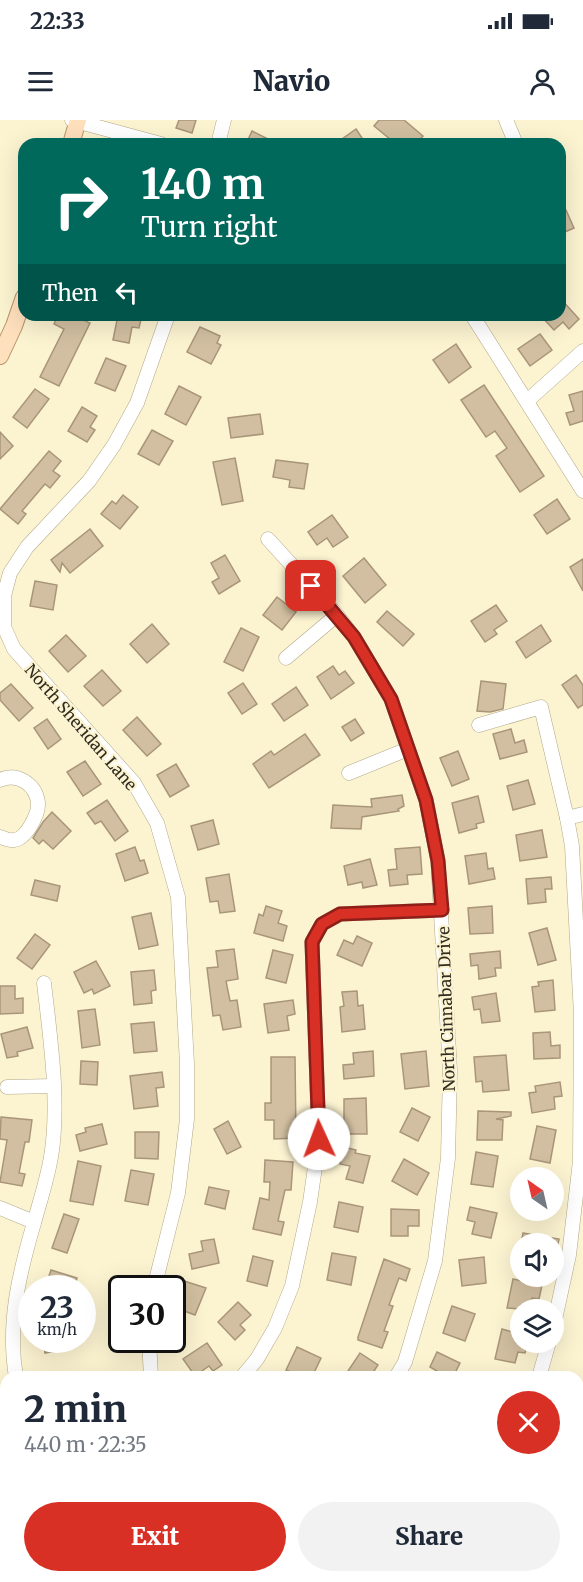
<!DOCTYPE html>
<html lang="en">
<head>
<meta charset="utf-8">
<style>
  :root { --surface:#fff; --page:#f2f2f3; --text:#1f2937; --muted:#747a83; --accent:#d93025 }
  body { margin:0; font-family:Merriweather,serif; background:var(--page); color:var(--text); height:100vh; display:flex; flex-direction:column; font-size:22px; white-space:nowrap }
  * { box-sizing:border-box; margin:0 }
  p { font-size:20px; color:var(--muted) }
  .icon { flex:none; width:33px; height:33px; fill:none; stroke:currentColor; stroke-width:2; stroke-linecap:round; stroke-linejoin:round }
  .map { position:relative; flex:1; overflow:hidden }
  .side { position:absolute; left:0px; top:1251px; width:584px; height:212px; display:flex; flex-direction:column; background:var(--surface); border-radius:18px 18px 0 0; box-shadow:0 6px 24px #0002 }
  .side>* { flex:none }
  .top-card { position:absolute; left:18px; top:18px; width:548px; height:183px; border-radius:18px; box-shadow:0 6px 24px #0002; background:#00695c; color:#fff; overflow:hidden }
  .needle { width:39px; rotate:326deg }
  .controls { position:absolute; left:510px; top:1047px; display:grid; gap:12px }
  .controls a { display:grid; place-items:center; width:54px; height:54px; border-radius:50%; background:var(--surface); box-shadow:0 6px 24px #0002; font-size:30px }
  .speed { position:absolute; left:18px; top:1155px; display:flex; gap:12px; font-size:30px; font-weight:700; text-align:center }
  .speed>* { display:grid; place-content:center; width:78px; height:78px; border-radius:50%; background:var(--surface); box-shadow:0 6px 24px #0002; line-height:1 }
  .speed small { font-size:15px; font-weight:400 }
  .speed .limit { border:3px solid #111; border-radius:9px; background:#fff; color:#111 }
  .pin { position:absolute; display:grid; place-items:center; width:51px; height:51px; color:#fff; margin:-26px; border-radius:12px; box-shadow:0 3px 9px #0006 }
  .me { position:absolute; width:66px; margin:-33px; rotate:358deg; stroke-linejoin:round; filter:drop-shadow(0 0 4px #0008) }
  .turn { display:flex; align-items:center; gap:21px; height:126px; padding:0 24px; font-size:27px }
  .turn .icon { width:78px; height:78px; stroke-width:2.5 }
  .turn b { display:block; font-size:42px; line-height:51px }
  .then { display:flex; align-items:center; height:57px; padding:0 24px; background:#0003; gap:12px; font-size:22px }
  .round { display:grid; place-items:center; flex:none; width:63px; height:63px; border-radius:32px; background:var(--page) }
  .summary { display:flex; align-items:center; justify-content:space-between; height:102px; padding:0 24px }
  h1 { font-size:36px; font-weight:800; line-height:45px }
  .action { display:flex; gap:12px; margin-top:auto; padding:12px 24px }
  .action a { flex:1; height:69px; border-radius:36px; background:var(--accent); color:#fff; font-size:24px; font-weight:800; line-height:69px; text-align:center }
  .action a+a { background:var(--page); color:var(--text) }
  .status { display:flex; justify-content:space-between; align-items:center; height:42px; padding:0 30px; background:var(--surface); direction:ltr }
  .status svg { height:16px; fill:currentColor }
  header { display:flex; justify-content:space-between; align-items:center; height:78px; padding:0 24px; background:var(--surface); font-size:27px; font-weight:800 }
  .map>svg:first-child { display:block }
  .building { fill:#d2bfa1; stroke:#a9967a; stroke-width:1.5 }
  .lines { fill:none; stroke-linecap:round; stroke-linejoin:round }
  .minor-casing { stroke:#b1a888; stroke-width:15 }
  .major-casing { stroke:#b79469; stroke-width:18 }
  .minor { stroke:#fff; stroke-width:14 }
  .major { stroke:#ffe0bd; stroke-width:16 }
  .route-casing { stroke:#8d1f18; stroke-width:15 }
  .route { stroke:#d93025; stroke-width:10 }
  .labels { text-anchor:middle; dominant-baseline:central; stroke-width:4.5; stroke-linejoin:round; paint-order:stroke }
  .street-label { font-size:16px; fill:#302c1f; stroke:#fcf3d1 }
</style>
</head>
<body>
<div class="status"><b>22:33</b><svg viewBox="0 0 49 12"><path d="M0 12V9h3v3zM5 12V6h3v6zM10 12V3h3v9zM15 12V0h3v12zM26 1h20v11H26zM47 4h2v5h-2z"/></svg></div>
<header><svg class="icon" aria-label="menu" viewBox="0 0 24 24"><path d="M4 6h16M4 12h16M4 18h16"/></svg>Navio<svg class="icon" aria-label="person" viewBox="0 0 24 24"><circle cx="12" cy="8" r="4"/><path d="M4 21q1-7 8-7t8 7"/></svg></header>
<div class="map">
<svg width="583" height="1462" viewBox="0 0 583 1462">
  <rect width="100%" height="100%" fill="#fcf3d1"/>
  <g class="building">
    <polygon points="179,0 196,0 192,13 176,8"/>
    <polygon points="379,0 404,0 423,16 416,24 396,24 374,6"/>
    <polygon points="356,9 366,24 335,24"/>
    <polygon points="252,11 278,24 246,24"/>
    <polygon points="566,90 574,108 560,114 560,92"/>
    <polygon points="560,178 579,199 569,209 563,202 554,210 540,195 560,195"/>
    <polygon points="58,195 73,195 90,203 59,266 40,257 64,209 54,204"/>
    <polygon points="118,195 142,195 139,208 132,207 129,223 113,220"/>
    <polygon points="200,207 220,216 217,223 221,225 211,244 187,232"/>
    <polygon points="540,214 552,230 530,246 518,229"/>
    <polygon points="456,224 471,247 449,263 433,240"/>
    <polygon points="106,238 126,246 115,271 95,263"/>
    <polygon points="484,265 544,356 520,372 496,336 507,328 495,311 486,317 461,280"/>
    <polygon points="179,266 201,277 186,305 165,294"/>
    <polygon points="35,269 49,279 27,308 13,297"/>
    <polygon points="583,271 583,301 570,305 566,293 574,291 569,275"/>
    <polygon points="82,287 97,296 90,307 95,310 87,322 68,311"/>
    <polygon points="260,294 263,314 231,318 228,298"/>
    <polygon points="152,310 173,321 159,345 138,334"/>
    <polygon points="0,312 13,326 0,339"/>
    <polygon points="49,331 61,341 53,351 60,356 50,368 45,364 22,391 26,394 18,404 0,389"/>
    <polygon points="235,338 243,381 222,385 213,342"/>
    <polygon points="276,340 308,344 304,369 289,367 290,360 273,357"/>
    <polygon points="123,375 138,387 120,409 101,394 112,381 116,384"/>
    <polygon points="557,379 570,399 547,414 534,395"/>
    <polygon points="332,395 348,417 333,427 327,418 317,425 308,412"/>
    <polygon points="90,409 103,426 70,453 62,443 60,452 51,440"/>
    <polygon points="225,435 240,461 219,474 212,462 219,458 211,443"/>
    <polygon points="364,438 386,465 365,483 343,456"/>
    <polygon points="583,439 583,471 570,447"/>
    <polygon points="35,461 57,465 53,490 30,486"/>
    <polygon points="277,477 296,492 282,510 263,495"/>
    <polygon points="496,485 507,501 494,510 497,514 485,522 471,501"/>
    <polygon points="387,491 414,514 403,526 377,502"/>
    <polygon points="152,504 169,524 147,543 130,524"/>
    <polygon points="541,505 551,521 526,538 516,522"/>
    <polygon points="241,508 259,517 243,551 224,542"/>
    <polygon points="66,515 86,536 68,552 49,531"/>
    <polygon points="333,546 339,555 345,551 354,563 331,579 317,557"/>
    <polygon points="102,550 121,571 103,586 84,566"/>
    <polygon points="576,555 583,565 583,585 578,588 562,565"/>
    <polygon points="481,561 506,564 503,589 490,592 477,591"/>
    <polygon points="243,563 257,584 242,594 228,573"/>
    <polygon points="11,564 33,588 19,601 0,580 0,573"/>
    <polygon points="296,567 308,585 284,601 272,584"/>
    <polygon points="137,597 161,624 147,636 123,610"/>
    <polygon points="47,599 61,619 48,629 34,608"/>
    <polygon points="355,599 364,613 351,621 342,607"/>
    <polygon points="511,609 515,623 524,620 527,632 500,639 493,614"/>
    <polygon points="305,614 320,635 269,668 253,644 271,631 274,635"/>
    <polygon points="458,631 469,659 452,666 440,638"/>
    <polygon points="85,641 101,664 83,676 67,652"/>
    <polygon points="176,644 189,666 170,677 157,655"/>
    <polygon points="528,660 535,684 513,690 507,666"/>
    <polygon points="402,675 404,686 398,689 399,691 362,697 361,709 331,708 333,685 372,687 371,679"/>
    <polygon points="478,676 484,702 476,704 477,708 459,713 452,683"/>
    <polygon points="107,680 128,711 115,721 101,701 95,704 87,693"/>
    <polygon points="52,692 71,711 53,729 43,720 39,724 33,718 43,702"/>
    <polygon points="213,700 219,724 198,730 191,706"/>
    <polygon points="542,710 547,737 520,741 516,715"/>
    <polygon points="135,727 140,741 144,740 148,753 125,761 116,734"/>
    <polygon points="420,727 422,754 407,755 408,764 390,766 388,750 397,749 395,729"/>
    <polygon points="486,733 488,749 493,748 495,759 469,764 465,736"/>
    <polygon points="370,739 377,765 363,768 362,762 348,765 344,746"/>
    <polygon points="229,754 235,791 220,793 218,781 210,782 206,758"/>
    <polygon points="551,757 552,769 545,769 546,782 528,784 526,759"/>
    <polygon points="35,760 60,766 57,781 31,775"/>
    <polygon points="266,786 282,791 278,803 287,806 283,821 254,813 259,794 263,796"/>
    <polygon points="492,786 493,813 470,814 468,788"/>
    <polygon points="151,793 158,825 139,829 132,797"/>
    <polygon points="547,808 556,840 538,845 529,813"/>
    <polygon points="35,814 50,825 32,849 17,838"/>
    <polygon points="357,816 372,823 362,846 337,835 344,820 353,824"/>
    <polygon points="234,829 238,859 226,861 230,881 237,880 241,907 223,910 220,895 213,896 207,848 218,847 216,831"/>
    <polygon points="273,830 293,835 286,863 266,858"/>
    <polygon points="500,831 501,848 495,848 496,856 479,859 478,845 471,846 470,834"/>
    <polygon points="96,841 110,866 94,874 92,869 84,873 74,852"/>
    <polygon points="154,850 156,870 151,871 152,883 134,885 131,852"/>
    <polygon points="553,860 555,890 535,892 532,867 539,866 538,862"/>
    <polygon points="0,866 15,866 15,879 23,878 23,893 0,894"/>
    <polygon points="357,871 358,886 363,885 365,909 342,912 340,887 344,886 342,872"/>
    <polygon points="496,873 500,901 482,903 480,889 474,890 472,877"/>
    <polygon points="293,880 295,894 287,896 289,910 268,913 264,884"/>
    <polygon points="95,889 100,925 82,928 78,891"/>
    <polygon points="154,902 157,931 134,933 131,904"/>
    <polygon points="27,907 33,928 17,932 18,936 7,938 1,914"/>
    <polygon points="550,912 551,926 560,925 560,938 534,939 533,913"/>
    <polygon points="373,931 374,956 344,959 343,945 354,944 353,933"/>
    <polygon points="426,931 429,966 405,969 401,934"/>
    <polygon points="506,935 509,970 483,972 482,961 476,962 474,937"/>
    <polygon points="271,937 295,937 296,1018 274,1019 274,1000 265,1000 265,983 271,983"/>
    <polygon points="81,941 98,942 97,965 80,964"/>
    <polygon points="162,952 164,967 156,968 158,986 134,989 130,956"/>
    <polygon points="560,962 562,976 554,977 555,989 532,993 529,973 536,972 535,966"/>
    <polygon points="366,978 367,1014 344,1014 344,979"/>
    <polygon points="412,988 430,997 418,1021 400,1012"/>
    <polygon points="478,991 511,992 511,996 496,999 503,1000 502,1020 477,1020"/>
    <polygon points="1,997 32,1000 29,1022 25,1022 19,1053 25,1054 22,1066 0,1062 7,1020 0,1019"/>
    <polygon points="228,1001 241,1027 227,1034 214,1009"/>
    <polygon points="102,1004 107,1024 80,1031 76,1015 86,1012 85,1008"/>
    <polygon points="537,1006 556,1010 550,1043 530,1039"/>
    <polygon points="135,1012 159,1012 158,1039 135,1038"/>
    <polygon points="344,1027 356,1030 355,1033 370,1036 363,1063 346,1059 350,1046 340,1044"/>
    <polygon points="476,1032 498,1036 493,1067 471,1064"/>
    <polygon points="404,1039 429,1053 417,1075 392,1061"/>
    <polygon points="265,1040 293,1042 291,1070 285,1070 278,1101 284,1102 281,1115 253,1109 260,1078 269,1080 270,1062 264,1062"/>
    <polygon points="78,1041 101,1046 93,1085 70,1081"/>
    <polygon points="131,1050 154,1054 148,1085 125,1081"/>
    <polygon points="209,1067 229,1071 225,1089 205,1084"/>
    <polygon points="339,1082 363,1087 358,1112 334,1107"/>
    <polygon points="470,1087 497,1093 491,1118 472,1114 475,1102 467,1100"/>
    <polygon points="391,1089 419,1090 419,1106 408,1106 408,1116 391,1116"/>
    <polygon points="64,1094 79,1099 67,1133 52,1128"/>
    <polygon points="523,1113 559,1119 558,1124 521,1124"/>
    <polygon points="214,1119 219,1143 192,1149 189,1134 203,1131 201,1121"/>
    <polygon points="332,1133 356,1137 351,1165 327,1160"/>
    <polygon points="253,1136 273,1141 267,1166 247,1161"/>
    <polygon points="484,1137 486,1163 462,1166 459,1140"/>
    <polygon points="384,1139 410,1149 406,1161 399,1158 389,1185 393,1186 384,1211 388,1212 382,1228 358,1220 358,1217"/>
    <polygon points="51,1150 77,1158 74,1168 45,1168"/>
    <polygon points="513,1159 542,1165 539,1179 532,1178 529,1190 507,1188"/>
    <polygon points="181,1160 206,1168 195,1195 176,1188 181,1175 176,1173"/>
    <polygon points="238,1182 251,1195 240,1205 245,1210 235,1220 218,1202"/>
    <polygon points="452,1186 475,1194 465,1221 443,1213"/>
    <polygon points="502,1209 520,1214 520,1222 528,1222 525,1233 518,1232 515,1243 495,1239"/>
    <polygon points="43,1220 64,1220 65,1229 45,1233"/>
    <polygon points="207,1223 222,1245 213,1251 209,1246 195,1256 183,1239"/>
    <polygon points="297,1227 321,1238 312,1257 302,1257 286,1250"/>
    <polygon points="437,1232 460,1243 453,1257 434,1257 437,1251 430,1247"/>
    <polygon points="360,1233 378,1245 370,1257 344,1257"/>
  </g>
  <g class="lines">
    <defs>
      <g id="minor">
        <polyline points="72,0 161,24"/>
        <polyline points="506,0 516,24"/>
        <polyline points="218,24 224,0"/>
        <polyline points="472,195 583,371"/>
        <polyline points="527,281 583,231"/>
        <polyline points="268,419 337,495 354,517 391,579 426,680 438,741 450,951 448,1038 435,1141 405,1242 396,1257"/>
        <polyline points="286,538 337,495"/>
        <polyline points="479,605 541,587 567,698 572,726 581,895 580,1041 569,1135 554,1204"/>
        <polyline points="349,653 408,629"/>
        <path d="M0 660C17 652 36 664 38 683 39 694 26 719 14 720 9 721 4 718 0 717"/>
        <polyline points="567,698 583,694"/>
        <polyline points="7,967 53,966"/>
        <polyline points="0,1088 34,1102"/>
        <polyline points="154,1168 178,1073 187,999 187,944 178,777 157,703 134,663 14,529 4,507 4,476 10,453 27,427 89,361 114,325 137,283 168,195"/>
        <polyline points="149,1220 151,1257"/>
        <path d="M16 1257C7 1204 19 1154 34 1103 40 1081 47 1060 51 1037 60 983 50 916 44 863"/>
        <polyline points="242,1257 257,1239 275,1208 292,1166 310,1082 319,1019 312,822 322,804 340,794 442,790"/>
        <polyline points="539,1257 549,1222"/>
        <polyline points="96,1456 98,1462"/>
        <polyline points="234,1456 236,1462"/>
        <polyline points="410,1462 416,1456"/>
        <polyline points="581,1462 583,1459"/>
      </g>
      <g id="major">
        <polyline points="71,24 78,0"/>
        <polyline points="0,236 14,206 24,177"/>
      </g>
    </defs>
    <use href="#minor" class="minor-casing"/>
    <use href="#major" class="major-casing"/>
    <use href="#minor" class="minor"/>
    <use href="#major" class="major"/>
  </g>
  <g class="lines">
    <defs>
      <polyline id="route" points="311,466 354,517 391,579 426,680 438,741 442,790 340,794 322,804 312,822 319,1019"/>
    </defs>
    <use href="#route" class="route-casing"/>
    <use href="#route" class="route"/>
  </g>
  <g class="labels">
    <g class="street-label">
      <text transform="translate(81 607) rotate(49)">North Sheridan Lane</text>
      <text transform="translate(446 889) rotate(-92)">North Cinnabar Drive</text>
    </g>
  </g>
</svg>
<div class="controls">
<a><svg class="needle" viewBox="-14 -14 28 28"><path d="M0-13l5 13h-10z" fill="#e53935"/><path d="M0 13l5-13h-10z" fill="#747a83"/></svg></a>
<a><svg class="icon" aria-label="sound" viewBox="0 0 24 24"><path d="M4 9h4l5-4v14l-5-4H4zM17 9q2 3 0 6"/></svg></a>
<a><svg class="icon" aria-label="layers" viewBox="0 0 24 24"><path d="M12 4l9 5-9 5-9-5zM3 14l9 5 9-5"/></svg></a>
</div>
<div class="speed"><div>23<small>km/h</small></div><div class="limit">30</div></div>
<div class="pin" style="left:311px;top:466px;background:#d93025"><svg class="icon" aria-label="arrive" viewBox="0 0 24 24"><path d="M6 21V4h12l-3 4 3 4H6"/></svg></div>
<svg class="me" style="left:319px;top:1019px" viewBox="-20 -20 40 40"><circle r="19" fill="#fff"/><path d="M0-13L10 11 0 6-10 11z" fill="#d93025"/></svg>
<div class="top-card">
<div class="turn"><svg class="icon" aria-label="right" viewBox="0 0 24 24"><path d="M7 20v-9h11M14 6l5 5-5 5"/></svg><div><b>140 m</b>Turn right</div></div>
<div class="then">Then<svg class="icon" aria-label="left" viewBox="0 0 24 24"><path d="M17 20v-9H6M10 6l-5 5 5 5"/></svg></div>
</div>
<section class="side">
<div class="summary"><div><h1>2 min</h1><p>440 m · 22:35</p></div><a class="round" style="background:#d93025;color:#fff"><svg class="icon" aria-label="close" viewBox="0 0 24 24"><path d="M6 6l12 12M18 6L6 18"/></svg></a></div>
<div class="action"><a>Exit</a><a>Share</a></div>
</section>
</div>
</body>
</html>
